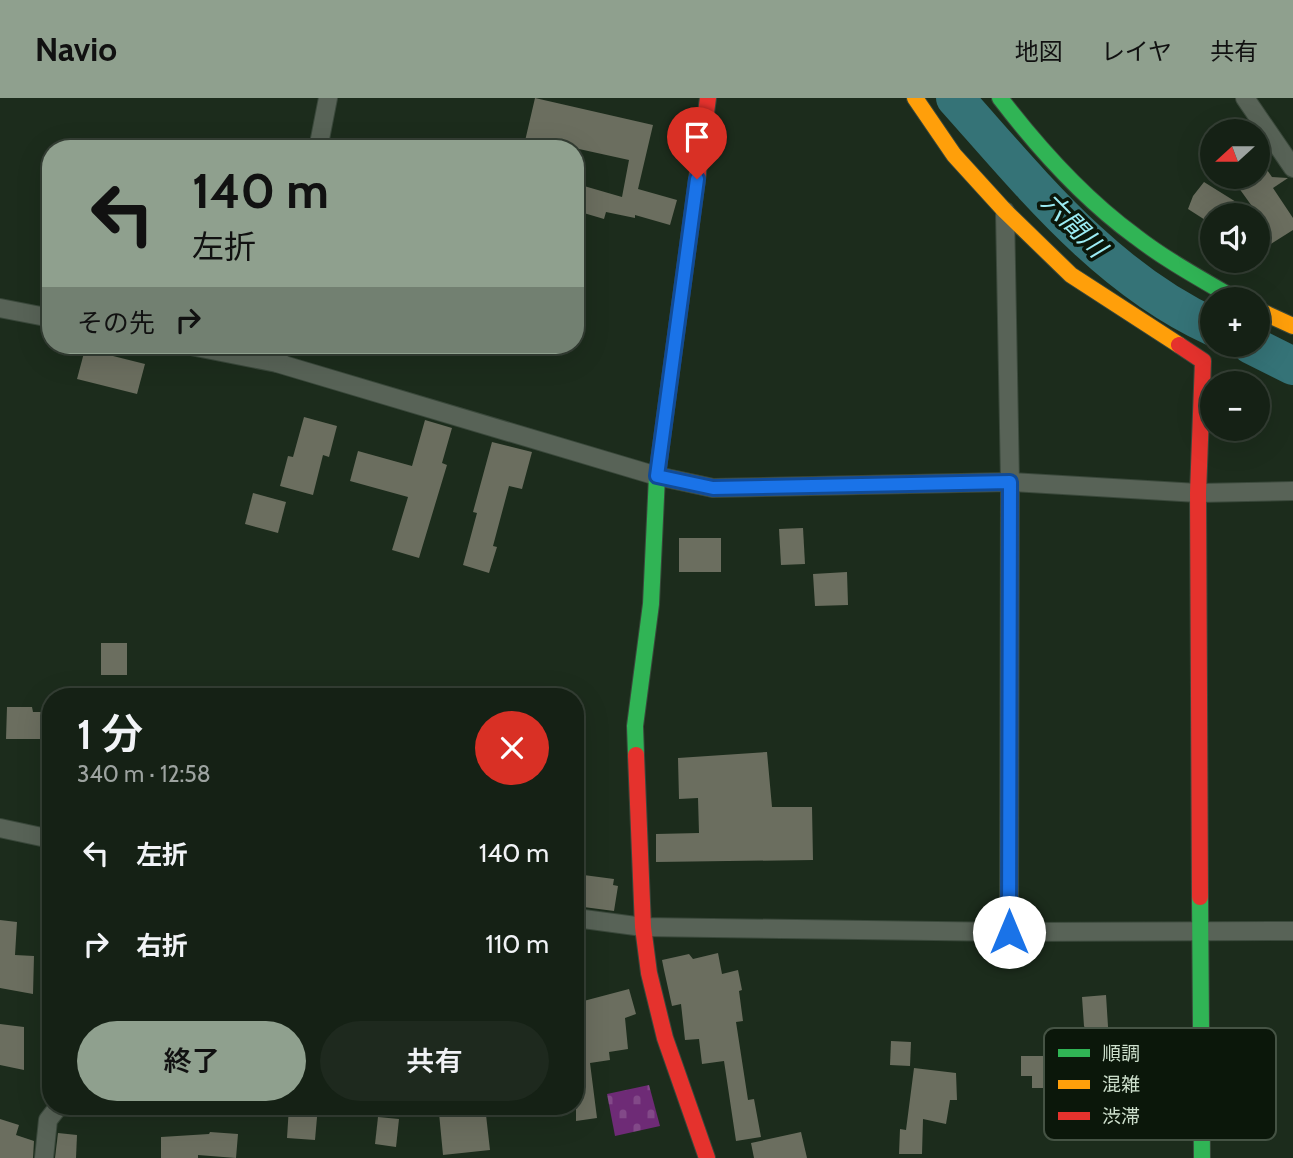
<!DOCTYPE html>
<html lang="ja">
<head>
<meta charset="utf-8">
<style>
  :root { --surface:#152115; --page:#1e291e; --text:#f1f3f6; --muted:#9da3a0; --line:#343e34; --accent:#8fa08e }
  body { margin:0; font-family:Cabin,"Noto Sans JP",sans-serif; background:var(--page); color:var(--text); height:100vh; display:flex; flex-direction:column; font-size:26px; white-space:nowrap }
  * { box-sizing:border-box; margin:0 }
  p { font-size:23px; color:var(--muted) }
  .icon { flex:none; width:38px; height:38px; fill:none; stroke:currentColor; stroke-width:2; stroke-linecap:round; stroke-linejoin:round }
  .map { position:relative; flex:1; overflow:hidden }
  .panel { position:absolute; left:42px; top:590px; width:542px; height:427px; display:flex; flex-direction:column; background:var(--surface); border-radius:28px; box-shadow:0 7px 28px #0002,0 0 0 2px var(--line) }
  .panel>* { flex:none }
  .guide { position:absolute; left:42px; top:42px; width:542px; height:214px; border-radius:28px; box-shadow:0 7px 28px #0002,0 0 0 2px var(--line); background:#8fa08e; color:#111; overflow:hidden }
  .needle { width:46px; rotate:249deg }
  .tools { position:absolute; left:1200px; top:21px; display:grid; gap:14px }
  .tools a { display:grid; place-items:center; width:70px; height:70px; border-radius:50%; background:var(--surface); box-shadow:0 7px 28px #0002,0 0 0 2px var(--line); font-size:35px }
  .pin { position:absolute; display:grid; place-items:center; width:60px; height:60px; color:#fff; margin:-72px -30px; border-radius:50% 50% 50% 0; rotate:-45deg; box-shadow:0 0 7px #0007 }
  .pin .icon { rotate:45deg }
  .me { position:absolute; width:77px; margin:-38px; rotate:0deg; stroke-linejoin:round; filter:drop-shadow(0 0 5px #0008) }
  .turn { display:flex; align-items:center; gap:24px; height:147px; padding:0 35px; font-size:32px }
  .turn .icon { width:91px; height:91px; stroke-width:2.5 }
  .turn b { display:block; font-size:49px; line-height:60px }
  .then { display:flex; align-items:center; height:66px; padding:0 35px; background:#0003; gap:14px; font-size:26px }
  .round { display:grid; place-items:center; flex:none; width:74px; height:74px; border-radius:37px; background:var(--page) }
  .summary { display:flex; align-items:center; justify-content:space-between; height:119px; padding:0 35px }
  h1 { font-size:42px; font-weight:600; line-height:52px }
  .primary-button { display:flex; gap:14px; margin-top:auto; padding:14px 35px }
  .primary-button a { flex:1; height:80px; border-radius:42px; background:var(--accent); color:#111; font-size:28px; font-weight:600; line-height:80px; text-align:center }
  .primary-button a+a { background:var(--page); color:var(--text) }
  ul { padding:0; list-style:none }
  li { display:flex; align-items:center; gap:21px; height:91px; padding:0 35px }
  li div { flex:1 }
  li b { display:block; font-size:26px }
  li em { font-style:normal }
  header { display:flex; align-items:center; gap:42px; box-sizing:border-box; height:98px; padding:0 35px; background:var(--accent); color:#111 }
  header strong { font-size:33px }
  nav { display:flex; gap:38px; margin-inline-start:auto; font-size:24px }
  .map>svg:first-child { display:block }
  .cemetery { fill:url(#cemetery-stones) }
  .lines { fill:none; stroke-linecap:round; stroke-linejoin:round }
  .river { stroke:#357377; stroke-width:38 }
  .building { fill:#6b6e5f }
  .street-casing { stroke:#3a483b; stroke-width:20 }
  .fast-casing { stroke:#3a483b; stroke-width:18 }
  .slow-casing { stroke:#3a483b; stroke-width:18 }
  .jam-casing { stroke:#3a483b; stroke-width:18 }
  .street { stroke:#586357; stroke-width:18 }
  .fast { stroke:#30b455; stroke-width:16 }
  .slow { stroke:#ff9f0a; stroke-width:16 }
  .jam { stroke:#e5322d; stroke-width:16 }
  .route-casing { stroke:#114b97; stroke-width:18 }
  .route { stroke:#1a73e8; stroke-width:12 }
  .labels { text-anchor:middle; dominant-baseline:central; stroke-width:7; stroke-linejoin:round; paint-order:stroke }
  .water-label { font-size:26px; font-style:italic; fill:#9cecf4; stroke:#0b170a }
  .key { fill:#0b170a; stroke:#455344; stroke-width:2 }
  .key-label { font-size:19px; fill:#cddfcc }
</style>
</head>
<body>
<header>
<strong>Navio</strong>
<nav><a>地図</a><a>レイヤ</a><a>共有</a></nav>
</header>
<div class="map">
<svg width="1293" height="1060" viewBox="0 0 1293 1060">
  <defs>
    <pattern id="cemetery-stones" width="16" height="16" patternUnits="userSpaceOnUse" patternTransform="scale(1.75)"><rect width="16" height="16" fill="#6e2b76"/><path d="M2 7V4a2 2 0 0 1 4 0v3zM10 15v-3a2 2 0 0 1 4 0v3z" fill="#824988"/></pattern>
  </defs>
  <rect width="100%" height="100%" fill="#1c2c1c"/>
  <polygon class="cemetery" points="649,987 660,1028 615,1038 607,996"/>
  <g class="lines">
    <g class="river">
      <path d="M955 0C1031 85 1106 180 1213 229"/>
      <polyline points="1251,247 1293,268"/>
    </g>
  </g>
  <g class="building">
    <polygon points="535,0 653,27 638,91 677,102 670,127 635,117 635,120 606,114 604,121 577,113 584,88 622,99 629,62 579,51 558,51 525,43"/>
    <polygon points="1258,59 1272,79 1288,80 1273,90 1293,120 1293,132 1258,154 1259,118 1231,79 1258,79"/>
    <polygon points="1204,84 1257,117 1213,117 1213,127 1188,111 1193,98"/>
    <polygon points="85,251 145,266 137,296 77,281"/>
    <polygon points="304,319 337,328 329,359 323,357 313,397 280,388 288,358 293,359"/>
    <polygon points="425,322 452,330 442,365 447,367 419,460 392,452 408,399 350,383 358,353 412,368"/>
    <polygon points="492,344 532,354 522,391 509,388 493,448 497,449 489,475 463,467 477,415 473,414"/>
    <polygon points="253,395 286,404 278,435 245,426"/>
    <polygon points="803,430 805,466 781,467 779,431"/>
    <rect x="679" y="440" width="42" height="34"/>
    <polygon points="847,474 848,507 815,508 813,476"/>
    <rect x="101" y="545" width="26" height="32"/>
    <polygon points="7,609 32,609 33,614 51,614 51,641 6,641"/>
    <polygon points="767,654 772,709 812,709 813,762 656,764 656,736 699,735 698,700 679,701 678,660"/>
    <polygon points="576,776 614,781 613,787 618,788 614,813 576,808"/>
    <polygon points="0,822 17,824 15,857 34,858 33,896 0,890"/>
    <polygon points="718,855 722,876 738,872 742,892 739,893 743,923 736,924 748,1002 754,1001 761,1039 736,1043 724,963 702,966 699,941 685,942 681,906 672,908 664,872 662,862 689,856 693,861"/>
    <polygon points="629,891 636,916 625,920 628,951 609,954 610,962 590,965 597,1020 576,1023 576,905"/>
    <polygon points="1106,897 1109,944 1120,939 1139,982 1113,989 1084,928 1082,899"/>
    <polygon points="0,926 24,929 24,972 0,967"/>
    <polygon points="891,943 911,944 910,968 890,967"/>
    <polygon points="1021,958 1077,958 1077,1009 1082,1009 1083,1031 1055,1033 1052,990 1032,990 1032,978 1021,978"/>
    <polygon points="914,970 956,975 957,1002 950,1002 946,1026 923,1021 922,1056 899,1056 900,1031 906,1032"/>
    <polygon points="289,1008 318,1008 315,1042 287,1040"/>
    <polygon points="446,1008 485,1008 490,1052 443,1057 439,1015 446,1014"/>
    <polygon points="378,1019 399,1021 396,1049 375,1046"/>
    <polygon points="0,1021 19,1027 16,1037 34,1043 33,1060 0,1060"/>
    <polygon points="210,1034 238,1036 236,1060 198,1057 198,1060 161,1060 161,1039 209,1036"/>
    <polygon points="801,1034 807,1060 754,1060 751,1045"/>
    <polygon points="58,1035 77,1037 76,1060 55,1060"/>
  </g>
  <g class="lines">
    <defs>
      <g id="street">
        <polyline points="1245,0 1293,70"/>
        <polyline points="318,51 328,0"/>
        <polyline points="1005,113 1010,384 1009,834"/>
        <polyline points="0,210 51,220"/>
        <polyline points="186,247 277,265 657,378 713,390 1010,384 1198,395 1293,393"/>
        <polyline points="277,265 281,247"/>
        <polyline points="0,730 51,741"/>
        <polyline points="576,820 643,829 1009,834 1293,833"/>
        <polyline points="44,1060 48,1022 59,1008"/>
      </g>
      <g id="fast">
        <path d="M1000 0C1039 51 1083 100 1135 138 1166 162 1201 181 1235 201"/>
        <polyline points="636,657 635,628 651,506 657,378 670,281"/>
        <polyline points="1200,799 1202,1060"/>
      </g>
      <g id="slow">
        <polyline points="915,0 954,57 1005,113 1071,177 1179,247"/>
        <polyline points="1258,212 1293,228"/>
      </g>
      <g id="jam">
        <polyline points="1179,247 1203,263 1198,395 1200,799"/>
        <polyline points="670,281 708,0"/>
        <polyline points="636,657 643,829 649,875 665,940 707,1060"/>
      </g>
    </defs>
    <use href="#street" class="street-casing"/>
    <use href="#fast" class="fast-casing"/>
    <use href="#slow" class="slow-casing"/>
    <use href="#jam" class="jam-casing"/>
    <use href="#street" class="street"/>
    <use href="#fast" class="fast"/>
    <use href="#slow" class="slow"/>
    <use href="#jam" class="jam"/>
  </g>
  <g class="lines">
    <defs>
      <polyline id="route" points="697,81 657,378 713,390 1010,384 1009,834"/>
    </defs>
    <use href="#route" class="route-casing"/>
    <use href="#route" class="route"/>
  </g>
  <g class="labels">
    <g class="water-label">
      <text transform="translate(1074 127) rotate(45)">六間川</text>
    </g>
  </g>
  <rect x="1044" y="930" width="232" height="112" rx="10" class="key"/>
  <rect x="1058" y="951" width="32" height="8" fill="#30b455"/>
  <rect x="1058" y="982" width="32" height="9" fill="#ff9f0a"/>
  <rect x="1058" y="1014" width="32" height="8" fill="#e5322d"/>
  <g class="key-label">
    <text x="1102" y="962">順調</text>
    <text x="1102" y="993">混雑</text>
    <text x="1102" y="1025">渋滞</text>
  </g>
</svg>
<div class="tools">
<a><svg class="needle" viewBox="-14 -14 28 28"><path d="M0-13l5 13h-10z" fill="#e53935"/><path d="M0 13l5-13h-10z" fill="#9da3a0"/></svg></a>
<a><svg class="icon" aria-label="sound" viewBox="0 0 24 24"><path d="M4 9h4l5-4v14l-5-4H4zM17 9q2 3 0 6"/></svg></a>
<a>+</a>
<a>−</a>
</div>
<div class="pin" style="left:697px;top:81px;background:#d93025"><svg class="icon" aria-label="arrive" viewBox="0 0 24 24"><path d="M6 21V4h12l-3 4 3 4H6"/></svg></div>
<svg class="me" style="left:1009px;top:834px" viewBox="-20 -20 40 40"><circle r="19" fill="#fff"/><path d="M0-13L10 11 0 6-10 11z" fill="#1a73e8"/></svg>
<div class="guide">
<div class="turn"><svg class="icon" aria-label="left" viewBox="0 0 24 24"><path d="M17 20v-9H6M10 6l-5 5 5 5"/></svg><div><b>140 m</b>左折</div></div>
<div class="then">その先<svg class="icon" aria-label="right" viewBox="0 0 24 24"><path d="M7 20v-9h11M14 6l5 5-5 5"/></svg></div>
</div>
<section class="panel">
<div class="summary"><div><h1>1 分</h1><p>340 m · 12:58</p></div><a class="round" style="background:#d93025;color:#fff"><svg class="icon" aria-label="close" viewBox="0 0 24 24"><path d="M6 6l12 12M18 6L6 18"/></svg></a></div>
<ul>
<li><svg class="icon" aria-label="left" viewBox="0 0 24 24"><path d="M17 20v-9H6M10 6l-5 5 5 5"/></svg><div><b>左折</b></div><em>140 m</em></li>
<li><svg class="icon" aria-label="right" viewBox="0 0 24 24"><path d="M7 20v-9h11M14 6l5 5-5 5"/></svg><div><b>右折</b></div><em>110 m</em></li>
</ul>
<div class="primary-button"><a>終了</a><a>共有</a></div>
</section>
</div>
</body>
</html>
